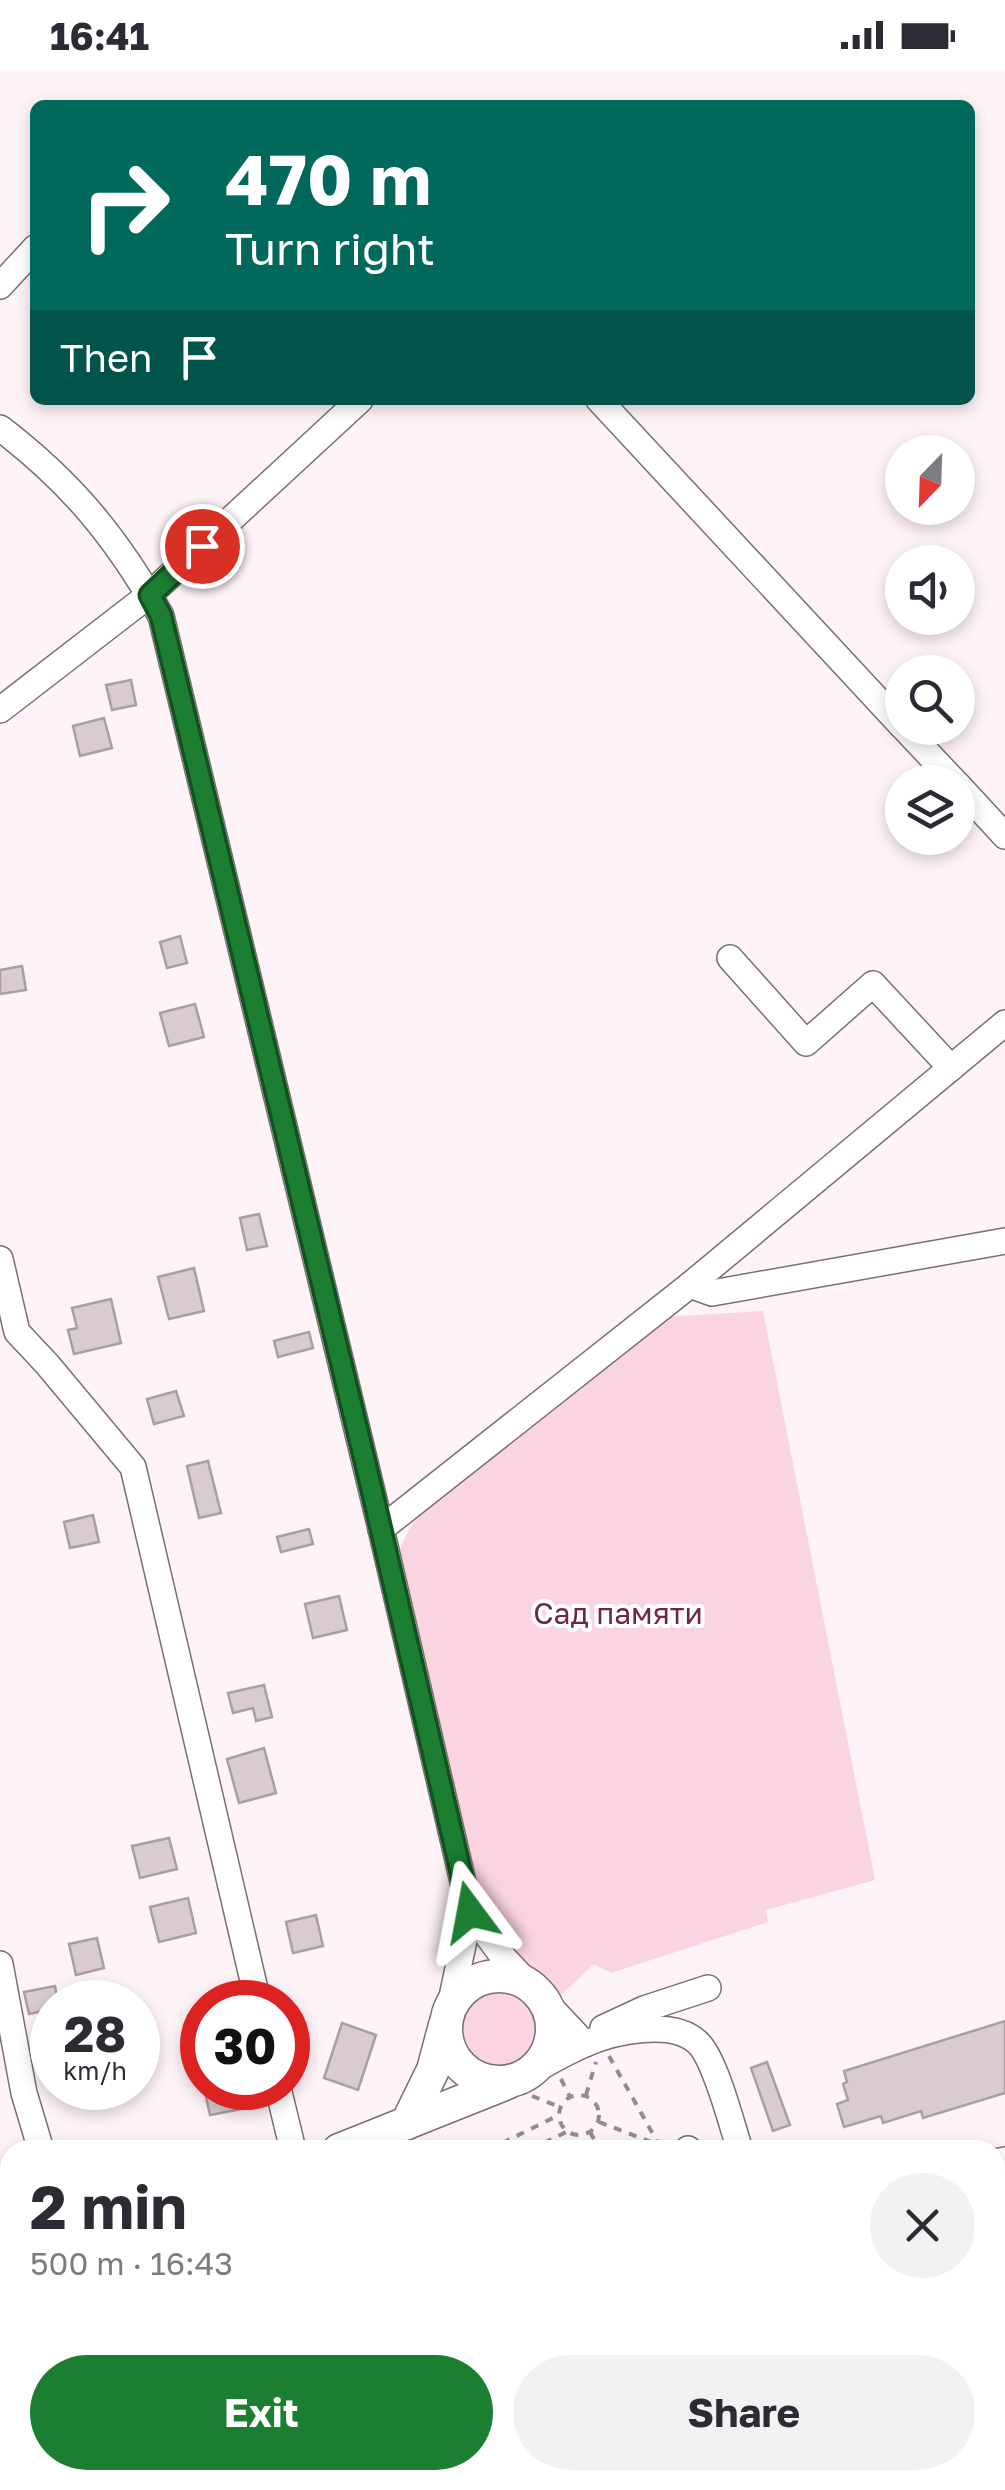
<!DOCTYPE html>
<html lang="en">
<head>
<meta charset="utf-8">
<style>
  :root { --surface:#fff; --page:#f2f2f3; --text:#2b2b33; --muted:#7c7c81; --accent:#1c7e31 }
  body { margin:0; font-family:"Golos Text",sans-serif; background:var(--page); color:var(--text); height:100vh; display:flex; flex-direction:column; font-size:38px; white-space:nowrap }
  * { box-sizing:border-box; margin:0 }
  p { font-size:32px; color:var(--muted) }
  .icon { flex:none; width:55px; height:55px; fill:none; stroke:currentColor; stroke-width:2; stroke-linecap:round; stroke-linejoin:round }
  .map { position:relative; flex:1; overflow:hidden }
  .drawer { position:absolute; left:0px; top:2070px; width:1005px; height:350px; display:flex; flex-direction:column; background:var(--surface); border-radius:30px 30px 0 0; box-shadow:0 5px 15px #0003 }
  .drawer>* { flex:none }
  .top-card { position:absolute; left:30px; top:30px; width:945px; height:305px; border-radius:15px; box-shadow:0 5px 15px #0003; background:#00695c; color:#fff; overflow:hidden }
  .needle { width:65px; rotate:203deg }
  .controls { position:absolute; left:885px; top:365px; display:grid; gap:20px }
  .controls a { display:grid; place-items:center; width:90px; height:90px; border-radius:50%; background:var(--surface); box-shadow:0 5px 15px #0003; font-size:50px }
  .speed { position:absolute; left:30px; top:1910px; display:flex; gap:20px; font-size:50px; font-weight:700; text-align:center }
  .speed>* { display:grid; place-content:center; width:130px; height:130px; border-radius:50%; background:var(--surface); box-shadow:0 5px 15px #0003; line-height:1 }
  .speed small { font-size:25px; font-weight:400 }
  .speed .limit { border:15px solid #d22; background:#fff; color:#111 }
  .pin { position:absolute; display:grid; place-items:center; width:85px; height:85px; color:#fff; margin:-42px; border:5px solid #fff; border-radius:50%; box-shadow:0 2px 10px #0007 }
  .me { position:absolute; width:110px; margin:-55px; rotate:347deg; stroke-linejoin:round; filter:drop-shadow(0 0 8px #0008) }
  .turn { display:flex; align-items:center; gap:35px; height:210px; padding:0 30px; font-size:45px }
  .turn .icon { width:130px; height:130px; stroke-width:2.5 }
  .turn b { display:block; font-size:70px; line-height:85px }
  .then { display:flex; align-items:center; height:95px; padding:0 30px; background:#0003; gap:20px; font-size:38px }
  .round { display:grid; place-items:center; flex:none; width:105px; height:105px; border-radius:52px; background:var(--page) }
  .summary { display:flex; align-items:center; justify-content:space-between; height:170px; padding:0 30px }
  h1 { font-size:60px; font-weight:700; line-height:75px }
  .button { display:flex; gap:20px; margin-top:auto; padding:20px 30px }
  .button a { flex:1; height:115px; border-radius:60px; background:var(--accent); color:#fff; font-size:40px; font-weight:700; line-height:115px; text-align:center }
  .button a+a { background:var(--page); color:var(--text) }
  .status { display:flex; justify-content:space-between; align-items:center; height:70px; padding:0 50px; background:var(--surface); direction:ltr }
  .status svg { height:28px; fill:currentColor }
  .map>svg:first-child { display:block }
  .green { fill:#fbd4e1 }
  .building { fill:#d8ccd0; stroke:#aa9ea2; stroke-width:2.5 }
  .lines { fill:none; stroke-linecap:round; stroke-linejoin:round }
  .minor-casing { stroke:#7a6f72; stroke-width:28 }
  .major-casing { stroke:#7a6f72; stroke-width:35 }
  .path { stroke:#938c8e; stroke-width:4; stroke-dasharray:8 8; stroke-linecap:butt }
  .minor { stroke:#fff; stroke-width:25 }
  .major { stroke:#fff; stroke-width:32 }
  .route-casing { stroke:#125220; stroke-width:25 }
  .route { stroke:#1c7e31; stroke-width:18 }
  .labels { text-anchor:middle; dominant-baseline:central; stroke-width:8; stroke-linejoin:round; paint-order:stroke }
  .park-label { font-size:30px; fill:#712446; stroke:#fff }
</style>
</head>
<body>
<div class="status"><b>16:41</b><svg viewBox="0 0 49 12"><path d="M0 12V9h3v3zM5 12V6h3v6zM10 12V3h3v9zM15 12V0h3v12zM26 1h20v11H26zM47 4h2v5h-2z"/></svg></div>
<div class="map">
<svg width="1005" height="2420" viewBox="0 0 1005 2420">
  <rect width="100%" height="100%" fill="#fef3f7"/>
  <g class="green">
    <path d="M763 1241 875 1810 766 1840 768 1852 611 1903 594 1894 560 1926C527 1895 483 1860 476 1814L397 1493C402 1466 415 1449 433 1429L662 1247Z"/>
    <circle cx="498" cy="1958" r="42"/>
  </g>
  <g class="building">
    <polygon points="131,610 136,635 112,640 106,615"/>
    <polygon points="104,648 112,678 80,686 73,656"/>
    <polygon points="180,866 187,893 167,898 160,872"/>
    <polygon points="22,896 26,920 0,924 0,900"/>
    <polygon points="195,934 204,967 169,976 160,943"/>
    <polygon points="259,1144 267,1176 247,1180 240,1148"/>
    <polygon points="194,1198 204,1241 169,1249 158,1207"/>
    <polygon points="111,1229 121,1273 74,1284 68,1260 77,1258 72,1238"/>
    <polygon points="309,1262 313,1278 278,1287 274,1271"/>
    <polygon points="176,1321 184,1346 154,1354 147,1329"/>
    <polygon points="208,1391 221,1443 199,1448 187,1396"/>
    <polygon points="93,1445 99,1472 70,1478 64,1452"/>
    <polygon points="309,1459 313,1474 281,1482 277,1467"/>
    <polygon points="339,1526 347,1560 313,1568 305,1534"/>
    <polygon points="264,1615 272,1647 256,1651 253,1638 233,1643 228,1623"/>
    <polygon points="264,1678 276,1723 239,1733 227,1689"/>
    <polygon points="169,1768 177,1799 140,1808 132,1776"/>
    <polygon points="188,1828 196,1863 159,1872 150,1837"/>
    <polygon points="316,1845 323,1876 293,1883 286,1852"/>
    <polygon points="97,1868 104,1898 76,1905 69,1874"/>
    <polygon points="55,1916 58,1932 52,1932 52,1939 29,1944 24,1922"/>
    <polygon points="1005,1951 1005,2023 923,2048 921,2041 883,2053 881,2046 844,2057 837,2034 848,2030 843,2014 847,2012 844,2001"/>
    <polygon points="342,1953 376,1965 358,2020 324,2008"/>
    <polygon points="767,1992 790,2055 773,2061 751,1998"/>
    <polygon points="204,2018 253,2018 257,2036 210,2045"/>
  </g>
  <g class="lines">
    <defs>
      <g id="minor">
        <polyline points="0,216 35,178"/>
        <polyline points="599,330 902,656"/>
        <path d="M0 358C72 413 117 468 161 546L381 1459 470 1842 504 1888 585 1974"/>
        <polyline points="0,640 149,525 360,330"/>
        <polyline points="904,658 955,712"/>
        <polyline points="958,715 1005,766"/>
        <polyline points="730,888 806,973 873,914 951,998"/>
        <polyline points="0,1189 17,1262 47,1294 133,1397 258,1932"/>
        <polyline points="690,1215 712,1223 1005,1171"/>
        <polyline points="381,1459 690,1215 1005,953"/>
        <polyline points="0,1894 24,2023 41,2080"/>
        <polyline points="449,1941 470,1842"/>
        <polyline points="603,1958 644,1939 708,1918"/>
        <path d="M523 2006C543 1996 564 1983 585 1974 614 1961 672 1949 697 1972 715 1987 732 2056 740 2080"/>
        <polyline points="278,2018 293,2080"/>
        <polyline points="688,2079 689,2080"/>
        <polyline points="995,2092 1005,2090"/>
        <polyline points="0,2389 10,2386"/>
        <polyline points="50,2410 52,2420"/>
        <polyline points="573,2410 584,2420"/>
        <polyline points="844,2410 847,2420"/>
        <polyline points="187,2420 189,2410"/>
        <polyline points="337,2420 338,2410"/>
      </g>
      <g id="major">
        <circle cx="499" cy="1959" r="53"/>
        <polyline points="407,2053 433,2000 445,1955"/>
        <polyline points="339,2080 507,2013"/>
        <polyline points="0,2216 10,2213"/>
      </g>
    </defs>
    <use href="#minor" class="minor-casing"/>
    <use href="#major" class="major-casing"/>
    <g class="path">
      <polyline points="609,1986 662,2080"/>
      <polyline points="561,2009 570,2027"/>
      <circle cx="579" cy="2045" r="20"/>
      <polyline points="586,2025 596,1992"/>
      <polyline points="532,2026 560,2037"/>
      <polyline points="599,2052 659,2075"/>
      <polyline points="590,2062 600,2080"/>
      <polyline points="488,2080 559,2045"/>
      <polyline points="530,2080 568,2061"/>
      <polyline points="568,2080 573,2064"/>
    </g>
    <use href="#minor" class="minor"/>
    <use href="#major" class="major"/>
  </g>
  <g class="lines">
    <defs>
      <polyline id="route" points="202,476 150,525 161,546 372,1421 470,1842"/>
    </defs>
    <use href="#route" class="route-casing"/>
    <use href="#route" class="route"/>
  </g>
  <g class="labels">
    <g class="park-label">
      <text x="618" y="1543">Сад памяти</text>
    </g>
  </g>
</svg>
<div class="controls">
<a><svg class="needle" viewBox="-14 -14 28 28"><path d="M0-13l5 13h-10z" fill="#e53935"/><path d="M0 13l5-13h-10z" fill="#7c7c81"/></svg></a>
<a><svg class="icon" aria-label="sound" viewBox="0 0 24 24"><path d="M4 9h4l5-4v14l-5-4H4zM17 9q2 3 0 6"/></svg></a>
<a><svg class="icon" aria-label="search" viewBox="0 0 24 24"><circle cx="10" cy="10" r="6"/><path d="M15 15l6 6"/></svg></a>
<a><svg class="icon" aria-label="layers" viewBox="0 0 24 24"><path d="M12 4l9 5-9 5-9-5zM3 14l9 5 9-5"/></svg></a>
</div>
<div class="speed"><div>28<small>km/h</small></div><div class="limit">30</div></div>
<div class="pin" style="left:202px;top:476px;background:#d93025"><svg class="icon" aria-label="arrive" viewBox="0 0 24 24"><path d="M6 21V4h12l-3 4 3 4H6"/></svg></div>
<svg class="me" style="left:470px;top:1842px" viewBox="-20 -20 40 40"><path d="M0-17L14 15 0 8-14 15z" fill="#1c7e31" stroke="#fff" stroke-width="4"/></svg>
<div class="top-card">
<div class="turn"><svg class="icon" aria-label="right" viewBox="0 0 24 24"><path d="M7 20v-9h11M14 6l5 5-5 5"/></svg><div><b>470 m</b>Turn right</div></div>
<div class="then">Then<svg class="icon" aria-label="arrive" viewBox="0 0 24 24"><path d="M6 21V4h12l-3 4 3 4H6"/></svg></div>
</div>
<section class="drawer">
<div class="summary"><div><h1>2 min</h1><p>500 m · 16:43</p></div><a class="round"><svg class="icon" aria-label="close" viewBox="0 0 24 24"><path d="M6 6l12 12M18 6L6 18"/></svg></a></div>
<div class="button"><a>Exit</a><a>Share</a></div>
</section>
</div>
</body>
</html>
